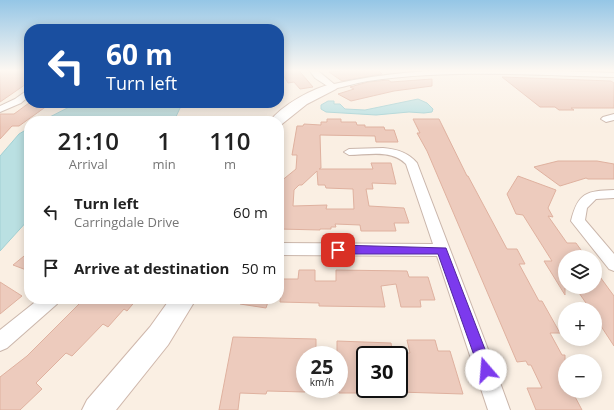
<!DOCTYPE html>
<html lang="en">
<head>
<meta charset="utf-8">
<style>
  :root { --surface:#fff; --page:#f2f2f2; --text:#222; --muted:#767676 }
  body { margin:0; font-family:"Open Sans",sans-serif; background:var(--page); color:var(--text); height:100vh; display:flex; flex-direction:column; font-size:15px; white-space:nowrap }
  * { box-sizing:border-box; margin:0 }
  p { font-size:13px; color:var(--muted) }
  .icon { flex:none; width:22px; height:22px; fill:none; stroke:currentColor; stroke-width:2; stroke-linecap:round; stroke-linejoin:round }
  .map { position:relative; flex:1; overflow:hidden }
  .details { position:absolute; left:24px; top:116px; width:260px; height:188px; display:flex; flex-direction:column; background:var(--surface); border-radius:16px; box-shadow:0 2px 10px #0003 }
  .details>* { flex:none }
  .hud { position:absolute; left:24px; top:24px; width:260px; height:84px; border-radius:16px; box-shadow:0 2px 10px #0003; background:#1a4fa0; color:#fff; overflow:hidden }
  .buttons { position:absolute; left:558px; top:250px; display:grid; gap:8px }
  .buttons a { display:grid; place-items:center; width:44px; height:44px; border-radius:50%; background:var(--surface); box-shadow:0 2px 10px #0003; font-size:20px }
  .speed { position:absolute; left:296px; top:346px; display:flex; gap:8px; font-size:20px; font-weight:700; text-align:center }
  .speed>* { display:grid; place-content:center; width:52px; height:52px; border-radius:50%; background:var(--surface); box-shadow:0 2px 10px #0003; line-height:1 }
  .speed small { font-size:10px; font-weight:400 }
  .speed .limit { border:2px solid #111; border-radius:6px; background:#fff; color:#111 }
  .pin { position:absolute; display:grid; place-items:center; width:34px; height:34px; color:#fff; margin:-17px; border-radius:8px; box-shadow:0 2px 6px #0006 }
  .me { position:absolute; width:44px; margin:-22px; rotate:342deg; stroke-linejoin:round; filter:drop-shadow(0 0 3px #0008) }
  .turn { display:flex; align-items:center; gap:14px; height:84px; padding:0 16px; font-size:18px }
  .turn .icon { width:52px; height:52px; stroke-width:2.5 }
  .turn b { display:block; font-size:28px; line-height:34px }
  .eta { display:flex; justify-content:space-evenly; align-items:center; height:68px; text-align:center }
  .eta b { font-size:24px; font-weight:600; line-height:28px }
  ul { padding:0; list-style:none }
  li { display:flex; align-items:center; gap:12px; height:56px; padding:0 16px }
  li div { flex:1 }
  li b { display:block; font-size:15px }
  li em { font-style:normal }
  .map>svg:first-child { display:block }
  .water { fill:#bae0e2; stroke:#a1d0d3 }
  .building { fill:#edcbbd; stroke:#dfb19f; fill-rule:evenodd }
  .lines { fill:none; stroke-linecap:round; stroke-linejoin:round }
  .street-casing { stroke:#cab6ab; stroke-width:2 }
  .secondary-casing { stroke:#cfb7ab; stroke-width:2 }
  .street { fill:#fff; fill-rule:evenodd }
  .secondary { fill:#fff; fill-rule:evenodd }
  .route { fill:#7c3aed; stroke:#51269a }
</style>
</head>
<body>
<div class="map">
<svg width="614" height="410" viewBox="0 0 614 410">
  <rect width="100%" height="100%" fill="#faefe3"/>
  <g class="water">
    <polygon points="418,99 427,103 433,109 432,112 424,113 409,112 376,115 326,112 321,109 321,105 328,101 334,101 334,104 340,104 345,109 365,110"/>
    <polygon points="77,103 186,103 180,108 174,121 42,121"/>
    <polygon points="29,128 29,219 0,251 0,156 19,134"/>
  </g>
  <g class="building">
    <polygon points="0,70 29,70 29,82 0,102"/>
    <polygon points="299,70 301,73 313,87 300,89 294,82 288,83 281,71"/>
    <polygon points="349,70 378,70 382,74 342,81 329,72"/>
    <polygon points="502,77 611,81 614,83 614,108 571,108 574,110 559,110 555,107 540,107"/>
    <polygon points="432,79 432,86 394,91 351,101 338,94 354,89 350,87 368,82 388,80 391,82"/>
    <polygon points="29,103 51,103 19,126 12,126 0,139 0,114 14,114"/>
    <path d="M327 119H341V122H356L357 125H365V127H384L385 130H394L398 142H376L375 136 320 135 321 168 319 169H373L371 163H391L396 184 372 183 373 189H366L369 206 404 208 409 223H394L396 231H361L360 225 335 224 336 227H331V229H320V230L279 229V188L284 184 280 182 296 169 297 155H292L297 126H303L304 124 321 125V122H327ZM317 171 318 185H325L326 188 353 189 354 209H326L327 205 293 206 294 190 299 185H302Z"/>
    <polygon points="413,119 439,119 467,176 468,176 507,249 517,249 525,264 519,264 539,301 542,301 560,333 550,333 562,355 565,355 565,391 572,391 582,410 536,410 527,388 542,388 531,365 528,365 526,361 517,362 427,151 417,133 420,133"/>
    <polygon points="558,161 597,161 614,164 614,179 588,179 586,178 560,186 534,167"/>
    <polygon points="518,176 556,190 548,208 553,217 548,216 567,243 576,243 586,257 565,257 565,295 544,261 552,261 523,215 516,214 507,194"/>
    <polygon points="29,252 29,271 13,265"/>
    <polygon points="299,270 315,270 315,281 336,281 336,270 407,271 409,277 428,277 435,300 420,300 421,307 401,307 396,284 381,286 385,307 319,306 319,303 280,302 282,279 298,279"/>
    <polygon points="595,270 614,296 614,346 595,317 595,309 590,309 575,287 595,287"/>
    <polygon points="0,282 22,296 0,314"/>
    <polygon points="84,299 137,299 127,311 124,309 108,327 103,324 72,356 66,353 36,383 42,389 20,410 0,410 0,377 27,356"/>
    <polygon points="240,299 269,299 266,308 240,304"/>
    <polygon points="233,337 316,339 316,355 305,355 305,392 267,391 266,394 240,393 238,410 219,410"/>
    <polygon points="407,340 435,340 438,351 450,351 463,394 399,392 399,353 410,353"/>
    <polygon points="337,341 391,343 393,355 360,355 365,393 339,393 339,355 337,355"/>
  </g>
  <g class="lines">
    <defs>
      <g id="street">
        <path d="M309 70H317L334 84C425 63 521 70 614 73V77C532 75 449 69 368 81 356 83 344 87 332 89L315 78Z"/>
        <polygon points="29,89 29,96 21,103 0,112 0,106 15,99"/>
        <polygon points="614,114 614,120 606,122 601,119 603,117"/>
        <path d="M383 148C396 149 408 152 417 163L486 344 510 410H488L437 256 279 255V243L433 244 406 164C391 149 368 155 349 155L344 152 349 149Z"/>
        <path d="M614 190V198L596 199 587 208 585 220 614 254V271L609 269 571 221C578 192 587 191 614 190Z"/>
        <polygon points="39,299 59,299 57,304 7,348 0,351 0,330"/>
      </g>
      <g id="secondary">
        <path d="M332 84 336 85 338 87 336 89 307 104 282 124H279V121H270C282 105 313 88 332 84Z"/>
        <polygon points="170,299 196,299 168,345 116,410 82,410 87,400 150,327"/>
      </g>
    </defs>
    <use href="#street" class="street-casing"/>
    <use href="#secondary" class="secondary-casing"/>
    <use href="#street" class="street"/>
    <use href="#secondary" class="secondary"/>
  </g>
  <linearGradient id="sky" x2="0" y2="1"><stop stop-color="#95c6e6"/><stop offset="0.55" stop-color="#fdf8f2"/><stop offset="1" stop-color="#fdf8f2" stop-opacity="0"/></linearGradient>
  <rect width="614" height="128" fill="url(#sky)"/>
  <polygon class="route" points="338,245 446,248 493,370 490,375 486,377 481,375 438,254 338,254 335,252 333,250 335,247"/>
</svg>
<div class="buttons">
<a><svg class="icon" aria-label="layers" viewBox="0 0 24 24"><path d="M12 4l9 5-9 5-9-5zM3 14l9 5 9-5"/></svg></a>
<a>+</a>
<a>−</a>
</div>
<div class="speed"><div>25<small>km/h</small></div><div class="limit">30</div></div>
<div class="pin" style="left:338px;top:250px;background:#d93025"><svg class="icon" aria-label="arrive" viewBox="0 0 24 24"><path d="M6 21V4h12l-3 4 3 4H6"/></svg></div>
<svg class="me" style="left:486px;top:370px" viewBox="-20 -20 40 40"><circle r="19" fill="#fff"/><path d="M0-13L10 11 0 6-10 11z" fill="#7c3aed"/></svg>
<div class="hud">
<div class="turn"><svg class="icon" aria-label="left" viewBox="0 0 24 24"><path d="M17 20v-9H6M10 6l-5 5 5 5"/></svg><div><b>60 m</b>Turn left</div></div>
</div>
<section class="details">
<div class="eta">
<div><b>21:10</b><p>Arrival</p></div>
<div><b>1</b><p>min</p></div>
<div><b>110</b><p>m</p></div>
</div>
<ul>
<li><svg class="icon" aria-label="left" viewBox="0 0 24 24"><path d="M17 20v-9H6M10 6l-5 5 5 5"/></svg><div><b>Turn left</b><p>Carringdale Drive</p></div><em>60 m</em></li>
<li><svg class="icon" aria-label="arrive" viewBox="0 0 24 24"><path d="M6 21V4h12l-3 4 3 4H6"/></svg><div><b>Arrive at destination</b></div><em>50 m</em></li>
</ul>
</section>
</div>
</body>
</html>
